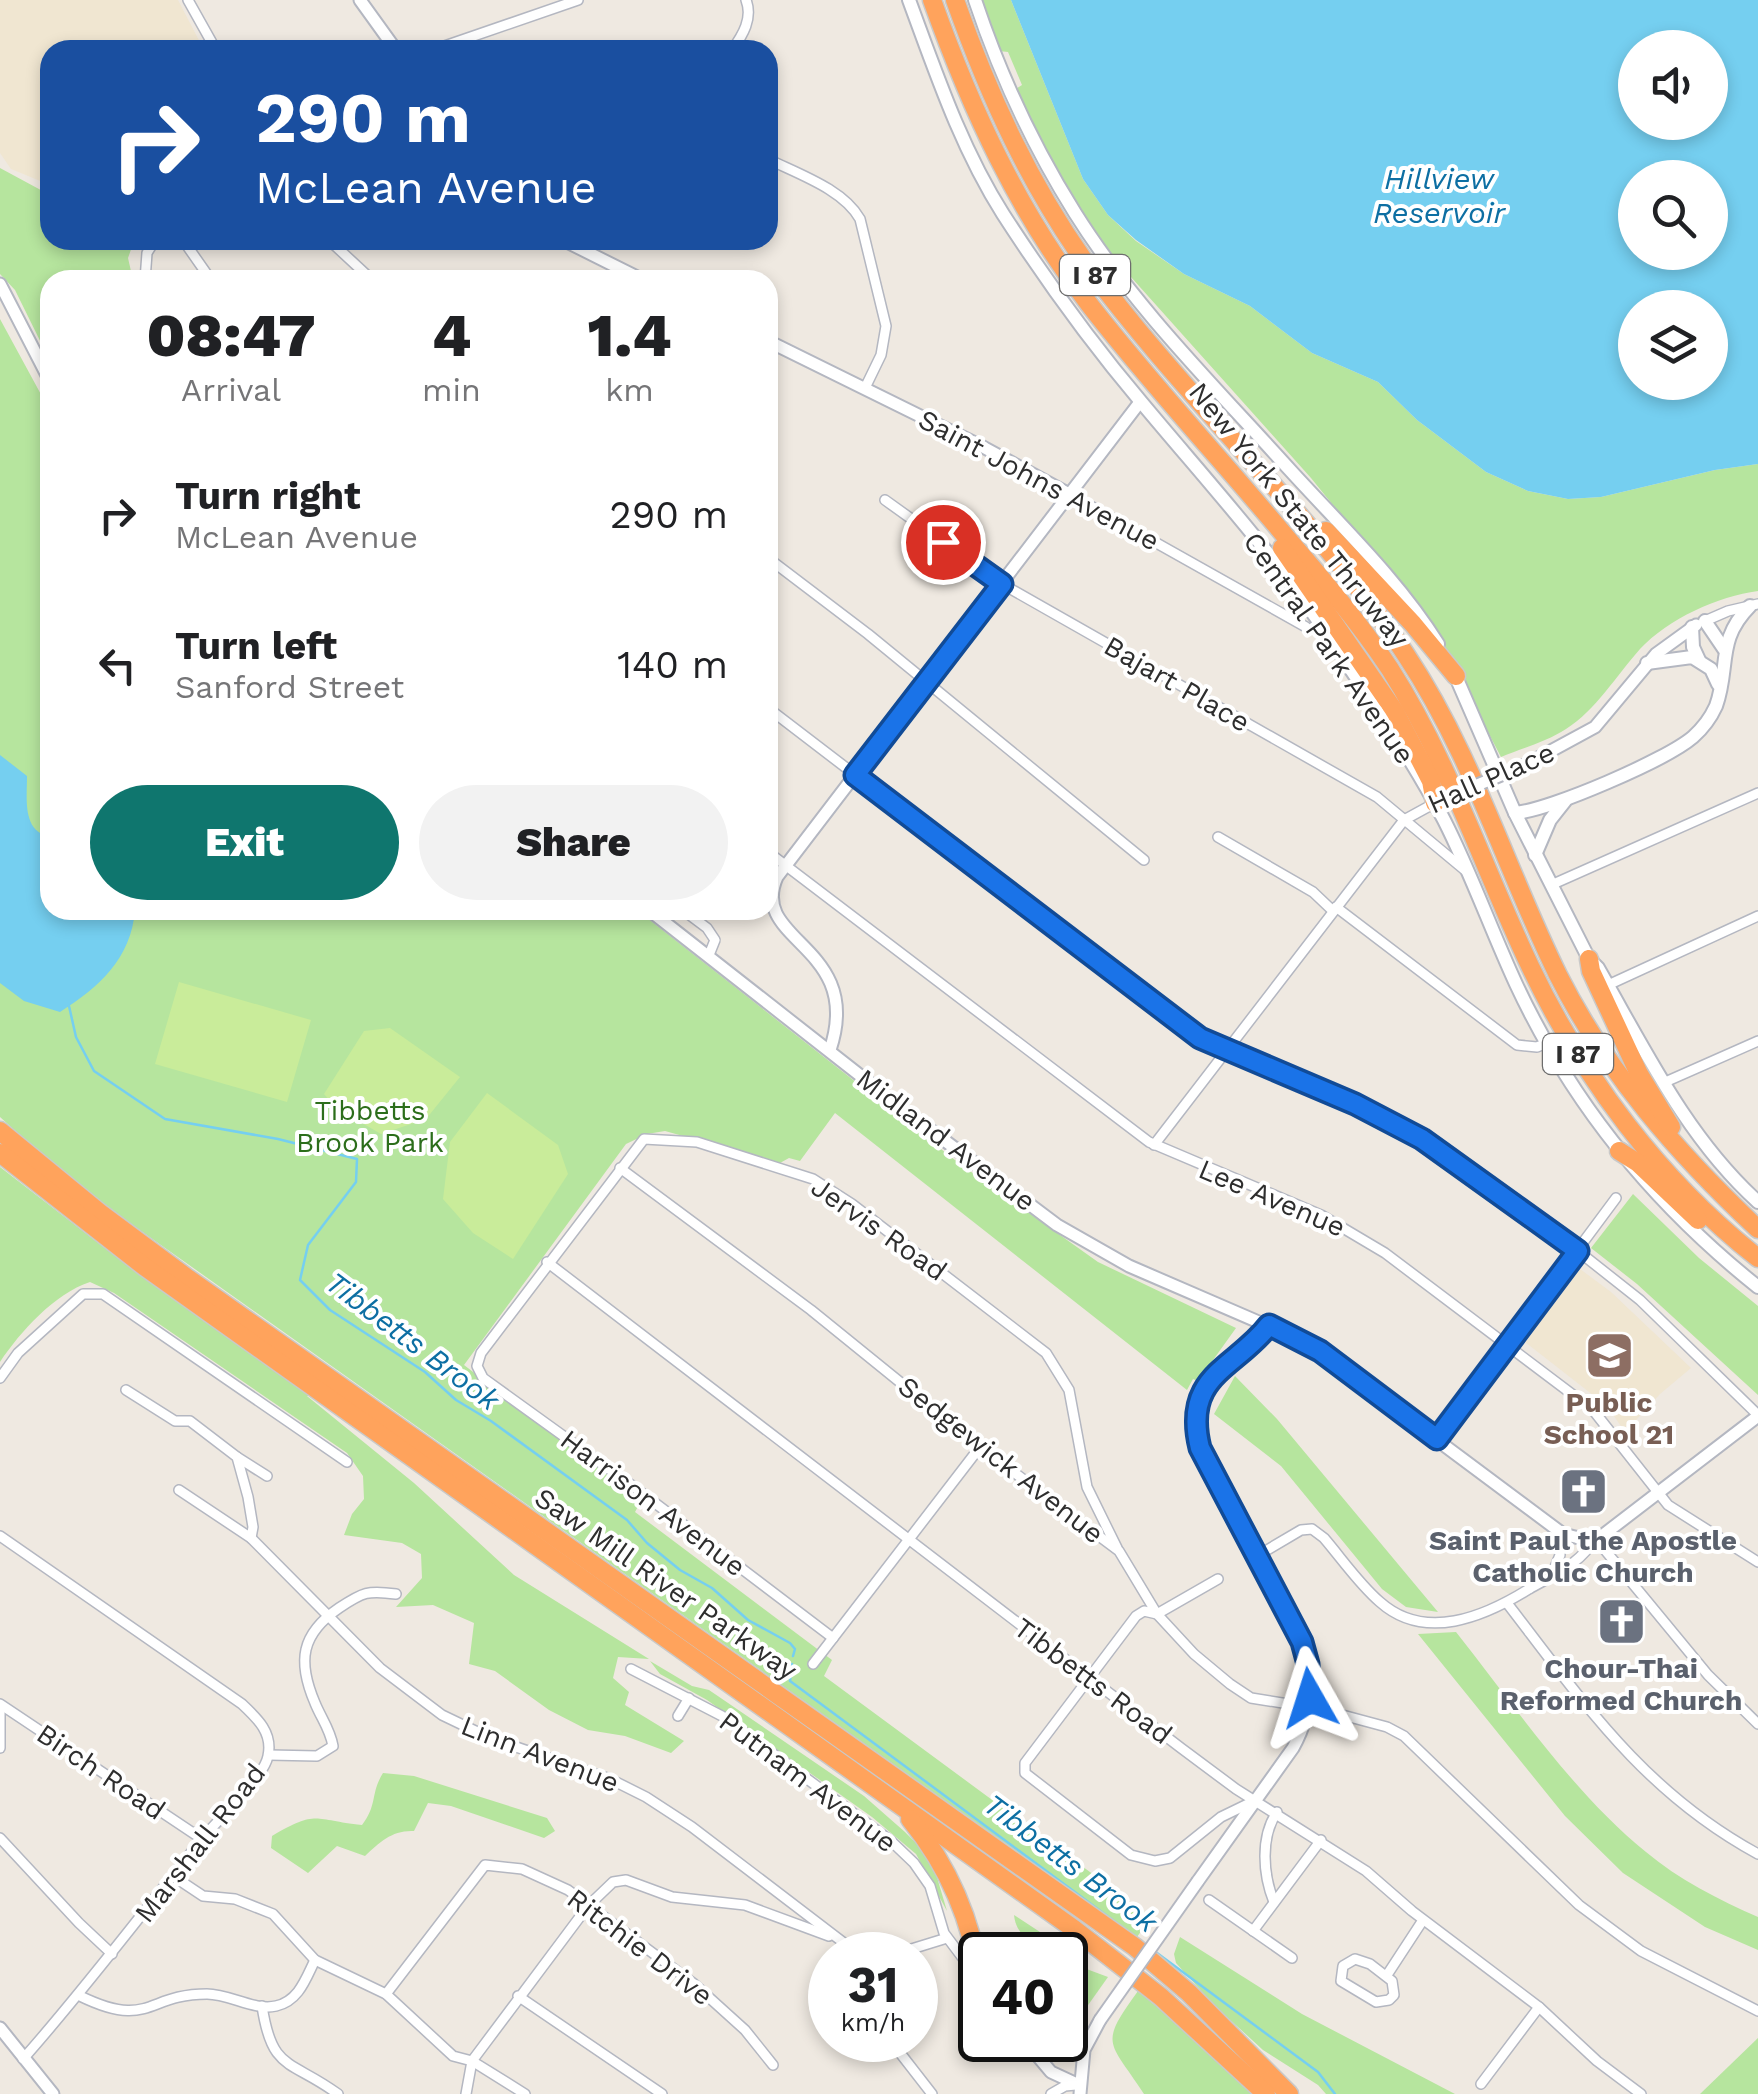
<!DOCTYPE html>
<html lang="en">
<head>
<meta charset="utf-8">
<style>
  :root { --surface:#fff; --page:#f2f2f2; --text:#202124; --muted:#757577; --accent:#0f766e }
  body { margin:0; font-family:"Work Sans",sans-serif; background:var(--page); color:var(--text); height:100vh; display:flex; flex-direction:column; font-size:38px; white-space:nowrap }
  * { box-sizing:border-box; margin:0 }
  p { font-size:32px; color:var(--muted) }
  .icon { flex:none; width:55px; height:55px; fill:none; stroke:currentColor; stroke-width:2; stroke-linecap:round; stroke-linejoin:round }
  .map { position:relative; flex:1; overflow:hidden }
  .panel { position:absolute; left:40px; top:270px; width:738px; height:650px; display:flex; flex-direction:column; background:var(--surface); border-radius:30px; box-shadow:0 5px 15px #0003 }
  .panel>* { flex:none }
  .banner { position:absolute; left:40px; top:40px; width:738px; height:210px; border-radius:30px; box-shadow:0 5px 15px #0003; background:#1a4fa0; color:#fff; overflow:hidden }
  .tools { position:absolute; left:1618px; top:30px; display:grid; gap:20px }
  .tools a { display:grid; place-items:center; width:110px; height:110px; border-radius:50%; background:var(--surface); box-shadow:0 5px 15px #0003; font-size:50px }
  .speed { position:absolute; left:808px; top:1932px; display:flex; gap:20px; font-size:50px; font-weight:700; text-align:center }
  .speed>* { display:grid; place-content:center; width:130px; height:130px; border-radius:50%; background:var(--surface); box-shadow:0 5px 15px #0003; line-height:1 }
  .speed small { font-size:25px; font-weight:400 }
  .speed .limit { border:5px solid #111; border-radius:15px; background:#fff; color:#111 }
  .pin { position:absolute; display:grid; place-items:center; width:85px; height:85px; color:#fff; margin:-42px; border:5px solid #fff; border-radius:50%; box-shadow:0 2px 10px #0007 }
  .me { position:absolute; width:110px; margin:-55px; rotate:354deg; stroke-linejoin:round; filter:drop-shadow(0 0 8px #0008) }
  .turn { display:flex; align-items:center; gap:35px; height:210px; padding:0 50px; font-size:45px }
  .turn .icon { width:130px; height:130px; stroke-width:2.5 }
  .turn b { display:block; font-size:70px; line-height:85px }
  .eta { display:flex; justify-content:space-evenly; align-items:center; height:170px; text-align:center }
  .eta b { font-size:60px; font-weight:800; line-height:70px }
  .action { display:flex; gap:20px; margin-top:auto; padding:20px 50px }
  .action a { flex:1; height:115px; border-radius:60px; background:var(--accent); color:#fff; font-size:40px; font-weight:800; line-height:115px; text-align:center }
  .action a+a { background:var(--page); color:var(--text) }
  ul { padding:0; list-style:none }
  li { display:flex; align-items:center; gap:30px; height:150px; padding:0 50px }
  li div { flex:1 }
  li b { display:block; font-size:38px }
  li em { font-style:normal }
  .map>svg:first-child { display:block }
  .education { fill:#f0e6d1 }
  .green { fill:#b6e59e }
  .pitch { fill:#c9ec9a }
  .water { fill:#75cff0; fill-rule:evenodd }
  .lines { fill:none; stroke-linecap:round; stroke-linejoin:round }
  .stream { stroke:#75cff0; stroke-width:2.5 }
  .minor-casing { stroke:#b4b7c1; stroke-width:12 }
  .tertiary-casing { stroke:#b4b7c1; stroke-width:15 }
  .secondary-casing { stroke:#b4b7c1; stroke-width:16 }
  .motorway-casing { stroke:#c9c9c9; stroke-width:21 }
  .minor { stroke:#fff; stroke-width:9 }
  .tertiary { stroke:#fff; stroke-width:11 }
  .secondary { stroke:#fff; stroke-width:12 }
  .motorway { stroke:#ffa35c; stroke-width:18 }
  .tertiary-bridge-casing { stroke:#b4b7c1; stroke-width:15; stroke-linecap:butt }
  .tertiary-bridge { stroke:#fff; stroke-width:11 }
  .route-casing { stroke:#114b97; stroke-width:25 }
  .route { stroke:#1a73e8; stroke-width:18 }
  .labels { text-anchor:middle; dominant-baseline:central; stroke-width:8; stroke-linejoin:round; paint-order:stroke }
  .shield { fill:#fff; stroke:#6d6d6d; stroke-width:2.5 }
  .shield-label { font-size:25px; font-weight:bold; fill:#2e2e2e }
  .street-label { font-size:28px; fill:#2e2e2e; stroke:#fff }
  .park-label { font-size:28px; fill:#2c6e1b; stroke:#fff }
  .education-label { font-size:28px; font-weight:bold; fill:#785e54; stroke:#fff }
  .worship-label { font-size:28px; font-weight:bold; fill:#5b616d; stroke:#fff }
  .water-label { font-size:30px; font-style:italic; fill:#0d6fa3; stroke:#fff }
</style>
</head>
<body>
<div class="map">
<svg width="1758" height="2094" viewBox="0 0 1758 2094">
  <rect width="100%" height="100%" fill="#efe9e1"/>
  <g class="education">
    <polygon points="0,0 178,0 204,50 50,50 50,185 11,169 0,153"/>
    <polygon points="1580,1269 1611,1292 1691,1368 1660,1394 1625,1432 1607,1406 1525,1342"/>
  </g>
  <g class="green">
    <path d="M981 0H1011L1083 179 1108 215 1136 241 1184 274 1250 306 1312 353 1378 382 1417 420 1486 472 1528 491 1568 499 1601 497 1715 470 1758 464V591C1718 596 1668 619 1640 649 1616 676 1596 710 1566 729 1546 742 1522 748 1501 757L1435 631 1311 478 1122 267 1080 215 1014 90 1022 85 1008 52 999 51Z"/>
    <polygon points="0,168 50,195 50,240 134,241 128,258 133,280 50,280 50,361 15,290 0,274"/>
    <polygon points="0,319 50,411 50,910 637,910 960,1164 1098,1262 1236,1328 1198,1381 1193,1379 1187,1390 835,1113 800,1161 789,1158 780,1163 665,1131 647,1134 626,1144 464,1365 641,1501 635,1512 832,1660 824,1676 1151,1917 1137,1937 72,1182 0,1117"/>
    <path d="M0 1167 106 1249 310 1396H307L414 1483 514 1575 649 1659 618 1657 613 1678 629 1692 625 1705 684 1741 671 1753 625 1736 588 1730 549 1710 495 1671 469 1664 474 1623 433 1605 396 1607 422 1578 421 1554 402 1543 344 1535 352 1514 364 1499 363 1476 347 1453 114 1293 90 1282C54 1294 21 1331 0 1362Z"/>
    <polygon points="1633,1194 1699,1258 1758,1306 1758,1395 1637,1284 1591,1248"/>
    <polygon points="1235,1376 1277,1419 1438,1612 1406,1607 1382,1589 1281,1466 1214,1414"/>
    <path d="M1456 1632C1514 1705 1573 1793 1646 1852 1678 1879 1719 1900 1758 1917V1950L1705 1927 1623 1873 1565 1816 1418 1634Z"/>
    <polygon points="650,1661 692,1686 709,1690 864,1796 905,1832 919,1846 936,1874 947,1911 916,1854 872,1817 707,1700 660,1674"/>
    <path d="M383 1773 414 1776 547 1818 555 1831 544 1838 451 1806 428 1803 414 1831C392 1830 380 1842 365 1856L337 1846 308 1873 271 1848 272 1836C318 1809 313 1820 362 1825 378 1804 370 1794 383 1773Z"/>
    <path d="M1014 1915 1040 1932 1057 1955H1033C1030 1936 1016 1935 1014 1915Z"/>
    <polygon points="1180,1937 1302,2014 1455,2094 1326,2094 1318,2085 1263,2050 1215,2006 1176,1963 1174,1954"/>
    <polygon points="1065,1961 1108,1977 1086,2008 1075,2004 1065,1994"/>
    <path d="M1138 1991 1229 2068 1254 2094H1144C1109 2040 1098 2046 1138 1991Z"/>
    <polygon points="1758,2038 1758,2094 1700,2094"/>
  </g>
  <g class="pitch">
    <polygon points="179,982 311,1020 287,1102 155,1064"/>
    <polygon points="390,1028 460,1077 426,1119 381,1134 336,1108 324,1094 364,1031"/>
    <polygon points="487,1093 558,1145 568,1174 513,1259 473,1233 443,1199 450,1142"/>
  </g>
  <g class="water">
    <path d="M1011 0H1758V464L1715 470 1601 497 1568 499 1528 491 1486 472 1417 420 1378 382 1312 353 1250 306 1184 274 1136 240 1108 215 1083 179ZM1635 48H1710V122H1635ZM1635 178H1710V252H1635ZM1635 308H1710V382H1635Z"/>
    <path d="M0 755 27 776C27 800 22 831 50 837V910H135C131 959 99 987 60 1012L24 1001 0 983Z"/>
  </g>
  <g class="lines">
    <g class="stream">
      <polyline points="69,1006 76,1037 94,1071 165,1119 278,1139 357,1159 356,1182 308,1245 300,1280 330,1310 425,1372 456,1400 491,1421 627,1520 647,1543 680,1570 712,1588 748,1620 790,1643 795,1649 793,1656"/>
      <polyline points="792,1664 790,1681 1126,1930"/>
      <polyline points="1153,1950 1318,2072 1335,2094"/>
    </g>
    <defs>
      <g id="minor">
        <polyline points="188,0 216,50"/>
        <polyline points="433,50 578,0"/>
        <path d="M732 50C743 35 753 18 746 0"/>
        <path d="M768 159C798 174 843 189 860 219L886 326 881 355 865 388"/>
        <polyline points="183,240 211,280"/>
        <polyline points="329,240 372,280"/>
        <polyline points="145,280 147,253 155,240"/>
        <polyline points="1071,495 1306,627"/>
        <polyline points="885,500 1002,584 1377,797 1466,871"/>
        <polyline points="768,558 868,634 1144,860"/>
        <polyline points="1705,621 1728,611 1758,604"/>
        <polyline points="768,708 1199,1038 1355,1104 1422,1139 1457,1163 1578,1251 1640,1300 1758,1415"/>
        <polyline points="1218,837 1313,892 1333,911"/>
        <polyline points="768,852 1149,1142 1321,1215 1385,1253 1593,1410 1668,1505 1758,1562"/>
        <polyline points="1551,885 1758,793"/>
        <polyline points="1336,907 1517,1045 1537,1047 1547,1043"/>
        <polyline points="683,910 707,928 715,940 709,955"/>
        <polyline points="1608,985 1758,916"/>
        <polyline points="1663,1083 1758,1041"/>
        <polyline points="1154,1145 1404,820 1435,803"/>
        <polyline points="620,1168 811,1310 980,1447 1119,1551 1157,1614 1194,1654 1230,1684 1251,1698 1320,1709 1387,1727 1404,1736 1579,1905 1641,1951 1758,2011"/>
        <polyline points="547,1262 1181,1748 1236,1789 1366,1871 1412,1911 1539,2007 1597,2061 1641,2094"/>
        <polyline points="0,1378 18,1353 83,1294 103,1294 347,1462"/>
        <polyline points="126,1390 175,1421 190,1421 237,1457 248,1497 253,1527 251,1538"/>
        <polyline points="1437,1439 1616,1198"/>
        <polyline points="237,1457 267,1476"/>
        <polyline points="179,1490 251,1538 380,1668 442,1715 490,1738 610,1779 646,1797 692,1827 844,1943 873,1955"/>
        <path d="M0 1536 242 1704C258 1719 273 1733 268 1756 264 1778 218 1819 202 1839 142 1913 86 1988 23 2059"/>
        <path d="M1257 1556 1301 1530 1312 1529 1324 1538C1342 1559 1359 1584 1380 1602 1425 1642 1484 1617 1529 1589 1553 1575 1581 1564 1595 1538L1708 1675 1758 1724"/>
        <polyline points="1553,1572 1560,1555 1559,1532"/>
        <polyline points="1218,1579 1157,1614 1144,1611 1136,1616 1025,1763 1025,1773 1131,1855 1155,1861 1170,1858 1221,1817 1254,1801"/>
        <path d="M1507 1603C1584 1703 1644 1792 1758 1854"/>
        <polyline points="833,1638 630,1484 483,1378 477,1366 481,1353 644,1139 697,1142 813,1179 852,1204 1046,1353 1069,1390 1087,1487 1117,1548"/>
        <polyline points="813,1664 980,1447"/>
        <polyline points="631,1669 722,1716 891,1841 914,1863 930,1886 944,1933 974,1973"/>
        <polyline points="0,1704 202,1839"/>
        <polyline points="0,1708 0,1748"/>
        <polyline points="678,1716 689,1698"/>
        <path d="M269 1755 317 1756 333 1746C330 1729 321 1718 315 1703 297 1661 301 1634 339 1608 363 1592 368 1590 396 1594"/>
        <polyline points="0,1838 79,1923 112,1954"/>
        <polyline points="173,1876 203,1896 235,1899 273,1914 315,1960 386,1994 453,2056 472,2061 525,2094"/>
        <polyline points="1209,1900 1292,1958"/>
        <path d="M1274 1902C1263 1875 1260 1837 1277 1812"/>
        <polyline points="1253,1931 1321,1840"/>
        <polyline points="892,1955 947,1938"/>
        <polygon points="1355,1959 1370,1964 1392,1981 1394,1995 1389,2000 1376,2002 1341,1981 1343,1966"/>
        <polyline points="1387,1975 1423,1920"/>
        <polyline points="386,1994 485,1865 522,1869 568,1890 693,1983 745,2030 773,2065"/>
        <path d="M80 1996C150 2030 146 1994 207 1994 230 1994 254 2011 276 2006 299 2001 306 1978 315 1960"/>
        <polyline points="518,1996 662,2094"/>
        <path d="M262 2006C272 2072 290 2059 338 2094"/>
        <polyline points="890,2040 932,2094"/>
        <polyline points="1481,2084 1539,2007"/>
        <polyline points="466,2094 472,2061 588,1906 613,1882 626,1880 672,1897 745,1905 829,1936"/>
        <polyline points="1051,2094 1065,2086 1076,2085"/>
      </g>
      <g id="tertiary">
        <polyline points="360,0 396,50"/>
        <polyline points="563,240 643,280"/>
        <polyline points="0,284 50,381"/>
        <polyline points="768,341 983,447 1071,495"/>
        <polyline points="1525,765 1595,727 1656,654 1696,625"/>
        <polyline points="649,910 908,1113 1057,1225 1129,1266 1307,1343 1563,1534 1583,1539 1603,1535 1758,1416"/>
        <path d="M830 1050C865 945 748 942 777 877L1140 402"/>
        <path d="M1198 1881 1293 1748C1311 1716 1314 1683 1305 1648L1203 1455C1175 1381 1233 1369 1269 1325"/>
        <polyline points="0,2028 53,2094"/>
        <polyline points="1024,2040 1051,2072 1079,2085"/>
        <polyline points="1080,2094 1084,2050 1100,2020"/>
      </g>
      <g id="secondary">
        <path d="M909 0C936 73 961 148 1003 214 1045 279 1092 344 1142 403 1207 481 1276 556 1332 641 1370 699 1412 758 1444 820 1471 873 1491 930 1516 984 1572 1104 1655 1205 1758 1287"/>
        <path d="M975 0C1000 75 1033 146 1075 213 1134 307 1216 388 1290 470 1341 526 1398 580 1438 644"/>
        <polyline points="1705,621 1724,649"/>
        <polyline points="1692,627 1693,647 1699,660"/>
        <polyline points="1647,663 1692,657 1711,669 1718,684"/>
        <path d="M1453 670 1515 813 1589 959 1598 968C1645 1050 1687 1138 1758 1202"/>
        <path d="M1515 813C1550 810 1666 760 1693 737 1702 729 1711 717 1716 706 1730 667 1716 640 1750 606"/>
        <polyline points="1535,855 1550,820 1565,801"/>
      </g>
      <g id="motorway">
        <path d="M932 0C971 109 1018 212 1089 304 1151 384 1221 459 1286 537 1323 580 1359 622 1390 669 1449 762 1483 867 1530 966 1583 1078 1660 1181 1758 1258"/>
        <path d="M955 0C989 96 1030 186 1090 269 1189 403 1315 516 1406 655 1472 754 1506 869 1558 975 1608 1074 1678 1154 1758 1229"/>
        <polyline points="1326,531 1413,624 1456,676"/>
        <polyline points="1282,548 1394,710 1431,781 1435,803"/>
        <polyline points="1589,959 1591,971 1639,1074 1671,1127"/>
        <polyline points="0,1131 100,1213 186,1277 1135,1947 1189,1993 1289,2094"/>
        <polyline points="1619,1151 1638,1163 1698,1220"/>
        <polyline points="0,1153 145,1267 1074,1929 1161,1997 1266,2094"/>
        <path d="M910 1819C949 1867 972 1921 980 1981"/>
      </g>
    </defs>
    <use href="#minor" class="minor-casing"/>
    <use href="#tertiary" class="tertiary-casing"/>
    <use href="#secondary" class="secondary-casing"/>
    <use href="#motorway" class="motorway-casing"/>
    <use href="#minor" class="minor"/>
    <use href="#tertiary" class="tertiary"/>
    <use href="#secondary" class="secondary"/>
    <use href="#motorway" class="motorway"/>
    <defs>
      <g id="tertiary-bridge">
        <polyline points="1444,799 1525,765"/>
        <polyline points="1100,2020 1198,1881"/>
      </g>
    </defs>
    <use href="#tertiary-bridge" class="tertiary-bridge-casing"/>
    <use href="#tertiary-bridge" class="tertiary-bridge"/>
  </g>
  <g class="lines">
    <defs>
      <path id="route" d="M943 542 1002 584 855 775 1200 1038 1355 1104 1422 1139 1578 1251 1437 1439 1320 1351 1269 1325C1235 1369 1182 1375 1200 1448L1302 1642 1308 1664 1310 1698"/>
    </defs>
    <use href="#route" class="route-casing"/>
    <use href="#route" class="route"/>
  </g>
  <defs>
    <symbol id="school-square" viewBox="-11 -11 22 22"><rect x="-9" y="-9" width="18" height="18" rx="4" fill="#8d6e63" stroke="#fff"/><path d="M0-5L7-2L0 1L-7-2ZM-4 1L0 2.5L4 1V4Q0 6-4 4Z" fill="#fff"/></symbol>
    <symbol id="church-square" viewBox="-11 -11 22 22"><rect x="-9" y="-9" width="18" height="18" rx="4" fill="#6b7280" stroke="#fff"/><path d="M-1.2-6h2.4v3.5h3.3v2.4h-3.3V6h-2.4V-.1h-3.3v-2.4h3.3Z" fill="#fff"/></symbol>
  </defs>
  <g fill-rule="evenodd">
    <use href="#school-square" x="1582" y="1328" width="55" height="55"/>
    <use href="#church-square" x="1556" y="1464" width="55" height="55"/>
    <use href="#church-square" x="1594" y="1594" width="55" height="55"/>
  </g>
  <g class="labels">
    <g class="shield">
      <rect x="1060" y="255" width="70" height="40" rx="8"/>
      <rect x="1543" y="1034" width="70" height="40" rx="8"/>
    </g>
    <g class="shield-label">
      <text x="1095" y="275">I 87</text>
      <text x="1578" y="1054">I 87</text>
    </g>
    <g class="street-label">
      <text transform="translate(1039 480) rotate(28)">Saint Johns Avenue</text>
      <text transform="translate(1299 515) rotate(51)">New York State Thruway</text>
      <text transform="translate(1329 648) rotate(55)">Central Park Avenue</text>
      <text transform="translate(1177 684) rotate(30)">Bajart Place</text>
      <text transform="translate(1491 778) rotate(-24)">Hall Place</text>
      <text transform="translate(946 1140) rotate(37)">Midland Avenue</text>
      <text transform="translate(1272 1198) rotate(23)">Lee Avenue</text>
      <text transform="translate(879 1229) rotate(35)">Jervis Road</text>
      <text transform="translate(1001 1460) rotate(38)">Sedgewick Avenue</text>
      <text transform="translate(653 1503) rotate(37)">Harrison Avenue</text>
      <text transform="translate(666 1584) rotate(35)">Saw Mill River Parkway</text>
      <text transform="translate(1093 1681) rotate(37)">Tibbetts Road</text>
      <text transform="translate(540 1754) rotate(21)">Linn Avenue</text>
      <text transform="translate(101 1772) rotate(34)">Birch Road</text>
      <text transform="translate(808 1782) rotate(37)">Putnam Avenue</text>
      <text transform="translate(200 1843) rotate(-52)">Marshall Road</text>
      <text transform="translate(640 1947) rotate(37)">Ritchie Drive</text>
    </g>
    <g class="park-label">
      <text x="370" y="1110">Tibbetts<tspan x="370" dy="32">Brook Park</tspan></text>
    </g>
    <g class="education-label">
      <text x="1609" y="1402">Public<tspan x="1609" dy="32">School 21</tspan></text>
    </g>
    <g class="worship-label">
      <text x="1583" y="1540">Saint Paul the Apostle<tspan x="1583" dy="32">Catholic Church</tspan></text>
      <text x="1621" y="1668">Chour-Thai<tspan x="1621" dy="32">Reformed Church</tspan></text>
    </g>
    <g class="water-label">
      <text x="1439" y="178">Hillview<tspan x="1439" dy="34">Reservoir</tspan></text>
      <text transform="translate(413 1341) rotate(37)">Tibbetts Brook</text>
      <text transform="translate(1071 1863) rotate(37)">Tibbetts Brook</text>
    </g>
  </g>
</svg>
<div class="tools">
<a><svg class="icon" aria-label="sound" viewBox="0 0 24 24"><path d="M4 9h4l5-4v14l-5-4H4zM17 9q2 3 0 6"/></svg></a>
<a><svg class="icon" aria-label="search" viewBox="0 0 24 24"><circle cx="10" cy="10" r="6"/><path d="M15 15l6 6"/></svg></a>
<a><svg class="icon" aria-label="layers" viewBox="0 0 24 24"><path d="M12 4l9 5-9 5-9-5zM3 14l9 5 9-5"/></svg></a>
</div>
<div class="speed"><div>31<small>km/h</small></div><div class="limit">40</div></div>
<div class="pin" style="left:943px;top:542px;background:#d93025"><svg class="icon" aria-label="arrive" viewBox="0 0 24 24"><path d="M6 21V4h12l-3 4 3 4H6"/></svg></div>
<svg class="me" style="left:1310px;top:1698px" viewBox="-20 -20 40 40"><path d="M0-17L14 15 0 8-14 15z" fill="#1a73e8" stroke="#fff" stroke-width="4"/></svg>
<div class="banner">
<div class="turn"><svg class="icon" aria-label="right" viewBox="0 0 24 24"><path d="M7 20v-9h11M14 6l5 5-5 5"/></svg><div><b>290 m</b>McLean Avenue</div></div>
</div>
<section class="panel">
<div class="eta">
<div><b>08:47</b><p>Arrival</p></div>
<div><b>4</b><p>min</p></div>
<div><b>1.4</b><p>km</p></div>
</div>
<ul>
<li><svg class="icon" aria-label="right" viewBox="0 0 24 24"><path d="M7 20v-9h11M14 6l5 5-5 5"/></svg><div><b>Turn right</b><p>McLean Avenue</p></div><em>290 m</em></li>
<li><svg class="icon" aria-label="left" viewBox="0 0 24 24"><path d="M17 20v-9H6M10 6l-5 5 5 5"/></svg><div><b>Turn left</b><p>Sanford Street</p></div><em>140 m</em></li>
</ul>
<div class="action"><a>Exit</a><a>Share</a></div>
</section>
</div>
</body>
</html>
